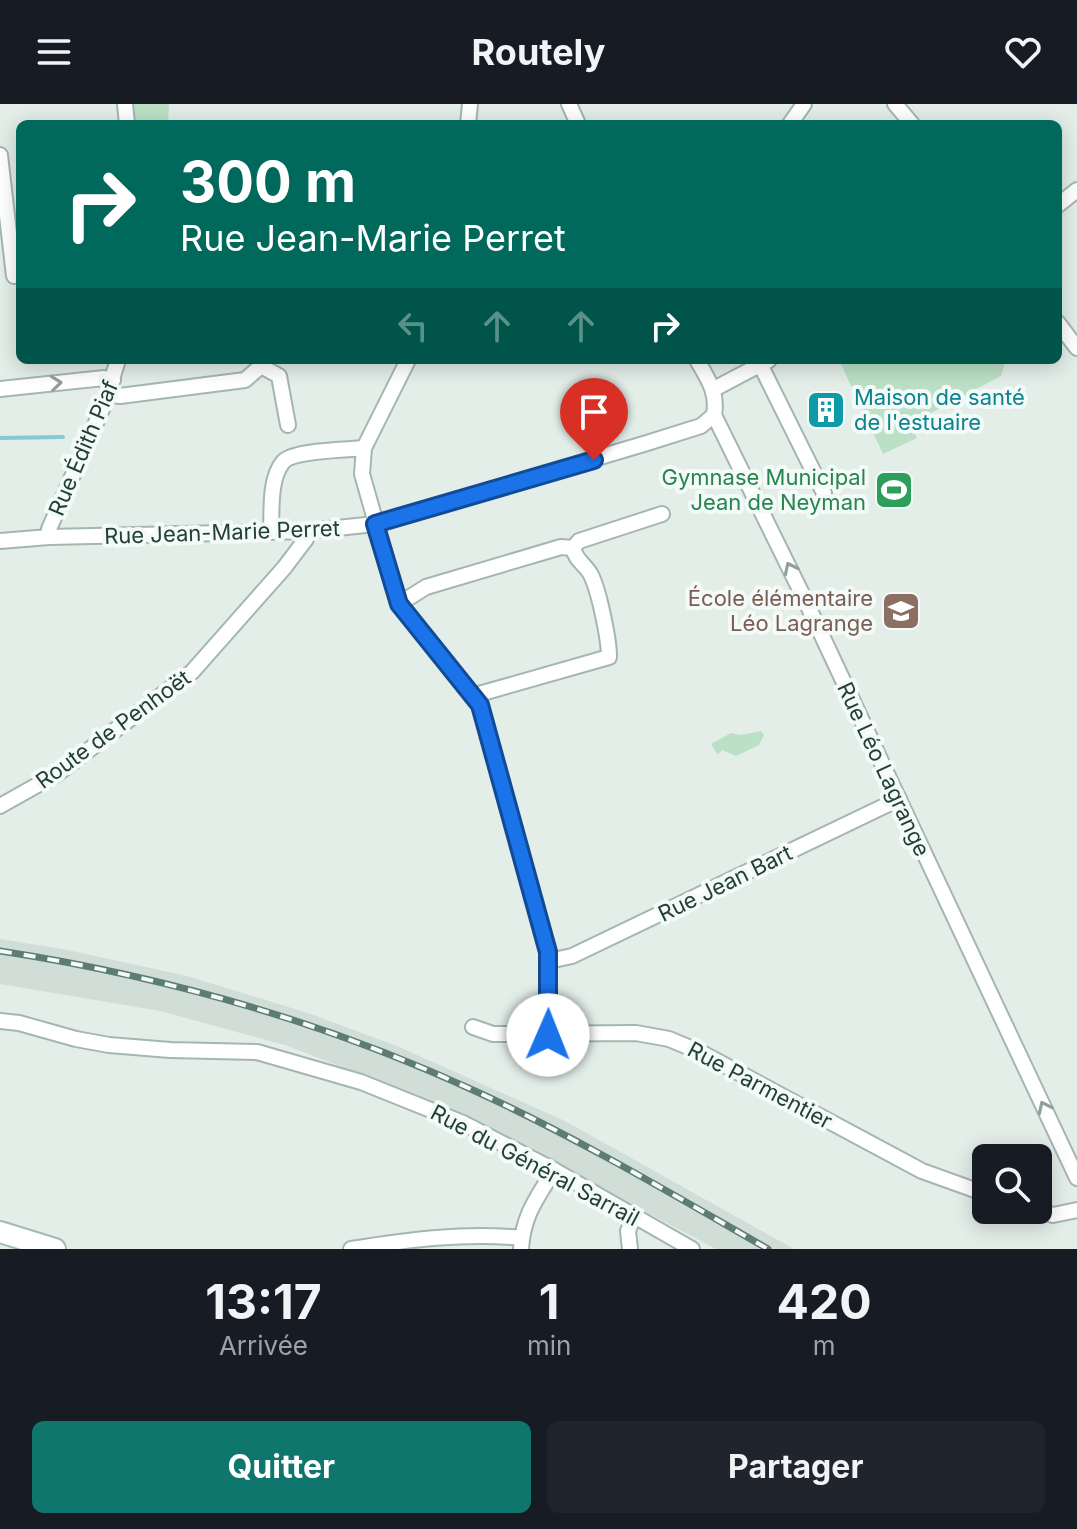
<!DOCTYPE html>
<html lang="fr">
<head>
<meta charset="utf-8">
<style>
  :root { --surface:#171b24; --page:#20242c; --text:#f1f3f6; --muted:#9ea1a6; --accent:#0f766e }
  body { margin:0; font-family:Inter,sans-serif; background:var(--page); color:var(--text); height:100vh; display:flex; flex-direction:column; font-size:30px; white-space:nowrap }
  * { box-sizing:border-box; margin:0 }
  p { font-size:26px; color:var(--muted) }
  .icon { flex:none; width:44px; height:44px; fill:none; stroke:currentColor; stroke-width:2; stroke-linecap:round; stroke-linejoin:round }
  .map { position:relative; height:1145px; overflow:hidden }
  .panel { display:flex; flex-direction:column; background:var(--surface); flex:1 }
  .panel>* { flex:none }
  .top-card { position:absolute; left:16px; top:16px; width:1046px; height:244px; border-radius:12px; box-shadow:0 4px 20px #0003; background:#00695c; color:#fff; overflow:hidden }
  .fabs { position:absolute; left:972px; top:1040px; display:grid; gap:16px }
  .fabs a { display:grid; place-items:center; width:80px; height:80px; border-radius:12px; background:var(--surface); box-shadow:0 4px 20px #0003; font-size:40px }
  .pin { position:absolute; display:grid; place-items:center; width:68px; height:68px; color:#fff; margin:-82px -34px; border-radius:50% 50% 50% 0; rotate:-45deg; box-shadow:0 0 8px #0007 }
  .pin .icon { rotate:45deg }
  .me { position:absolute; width:88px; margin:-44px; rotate:1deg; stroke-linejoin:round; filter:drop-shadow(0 0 6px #0008) }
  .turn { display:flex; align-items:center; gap:28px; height:168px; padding:0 32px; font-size:36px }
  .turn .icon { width:104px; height:104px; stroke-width:2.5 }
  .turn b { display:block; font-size:56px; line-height:68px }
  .lanes { display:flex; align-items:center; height:76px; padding:0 32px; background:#0003; justify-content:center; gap:40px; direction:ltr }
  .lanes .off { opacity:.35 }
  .eta { display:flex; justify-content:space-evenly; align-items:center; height:136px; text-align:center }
  .eta b { font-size:48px; font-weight:700; line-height:56px }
  .primary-button { display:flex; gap:16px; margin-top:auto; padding:16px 32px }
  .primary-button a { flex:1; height:92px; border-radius:12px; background:var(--accent); color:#fff; font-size:32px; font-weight:700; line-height:92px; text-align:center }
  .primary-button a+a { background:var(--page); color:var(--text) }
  header { display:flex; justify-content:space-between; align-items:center; height:104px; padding:0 32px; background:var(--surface); font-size:36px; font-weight:700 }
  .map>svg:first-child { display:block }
  .built { fill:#d1ded8 }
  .green { fill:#bbe0c6 }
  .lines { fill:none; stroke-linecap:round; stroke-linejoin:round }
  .stream { stroke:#89c8d5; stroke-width:4 }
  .street-casing { stroke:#a5b6b1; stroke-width:18 }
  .secondary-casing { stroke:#a1bab2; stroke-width:24 }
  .street { stroke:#fff; stroke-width:14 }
  .secondary { stroke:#fff; stroke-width:20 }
  .rail-casing { stroke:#5c7c74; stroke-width:7 }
  .rail { stroke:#f4faf7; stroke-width:4; stroke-dasharray:12; stroke-linecap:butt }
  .oneway { stroke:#90a09c }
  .route-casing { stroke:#114b97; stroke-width:20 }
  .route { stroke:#1a73e8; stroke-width:14 }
  .labels { text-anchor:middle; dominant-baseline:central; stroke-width:8; stroke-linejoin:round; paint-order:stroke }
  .culture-label { font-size:22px; fill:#0d838f; stroke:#f4faf7; text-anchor:start }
  .street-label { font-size:22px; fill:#224039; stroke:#f4faf7 }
  .leisure-label { font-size:22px; fill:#27864d; stroke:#f4faf7; text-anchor:end }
  .education-label { font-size:22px; fill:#785e54; stroke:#f4faf7; text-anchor:end }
</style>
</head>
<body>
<header><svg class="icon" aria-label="menu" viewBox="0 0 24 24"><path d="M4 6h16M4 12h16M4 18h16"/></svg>Routely<svg class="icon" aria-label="heart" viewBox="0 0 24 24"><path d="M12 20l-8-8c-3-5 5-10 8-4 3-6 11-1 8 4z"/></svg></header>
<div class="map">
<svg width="1077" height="1145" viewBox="0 0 1077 1145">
  <rect width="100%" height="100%" fill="#e3eee9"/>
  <polygon class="built" points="0,835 63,845 187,872 308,909 397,942 565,1017 794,1145 716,1145 459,1009 288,942 160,907 0,880"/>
  <g class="green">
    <polygon points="130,0 169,0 168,20 133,20"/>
    <polygon points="839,256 1006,256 1001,272 910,320 917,334 883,350"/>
    <polygon points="761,627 764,631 759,641 736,652 722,646 718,651 711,640 731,629 741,631"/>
  </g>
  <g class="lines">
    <polyline class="stream" points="0,334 63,333"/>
    <defs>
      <g id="street">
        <polyline points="125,0 127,20"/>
        <polyline points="569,0 578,20"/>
        <polyline points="895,0 912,20"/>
        <polyline points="468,20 470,0"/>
        <polyline points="790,20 804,0"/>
        <polyline points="0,51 14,172"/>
        <polyline points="1058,101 1077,86"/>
        <polyline points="1058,219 1077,244"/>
        <polyline points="408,256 364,344 362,370 399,500 480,601 548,848 548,931"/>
        <path d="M697 256C708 275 718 289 714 311L808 502 1077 1074"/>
        <polyline points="758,256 824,389"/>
        <polyline points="0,285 104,274 113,276"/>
        <polyline points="714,285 769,256"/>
        <polyline points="108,290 120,292 245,276 261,262 279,272 288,321"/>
        <path d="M271 427C272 407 269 375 283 358 293 346 347 346 364 344"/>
        <polyline points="49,433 49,425 103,303 118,256"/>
        <polyline points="0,437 49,433 309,427 375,420 647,339 701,322 714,311"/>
        <polyline points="573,444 579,437 662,410"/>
        <polyline points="399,500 426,483 561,443 573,444"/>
        <path d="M472 592 609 553C609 535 599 487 591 471 586 461 575 456 573 444"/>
        <polyline points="0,702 57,670 192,568 284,464 306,435 309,427"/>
        <polyline points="549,857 572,852 899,695"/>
        <polyline points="0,917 19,919 76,935 109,941 170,946 257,948 361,978 463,1019 554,1066 692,1145"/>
        <polyline points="473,923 493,930 636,929 669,935 700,948 922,1067 986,1090"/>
        <polyline points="1034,1106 1053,1111 1077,1106"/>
        <path d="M351 1145C406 1136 466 1128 522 1134"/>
        <path d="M521 1145C523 1111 537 1094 554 1066"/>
        <polyline points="630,1145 628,1127 634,1112"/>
      </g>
      <polyline id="secondary" points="0,1128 55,1145"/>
    </defs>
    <use href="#street" class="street-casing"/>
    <use href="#secondary" class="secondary-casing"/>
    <use href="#street" class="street"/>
    <use href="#secondary" class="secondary"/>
    <defs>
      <path id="rail" d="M0 847C163 872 325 918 475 987 576 1033 672 1090 768 1145"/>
    </defs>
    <use href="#rail" class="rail-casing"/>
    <use href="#rail" class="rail"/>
  </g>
  <defs><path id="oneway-chevron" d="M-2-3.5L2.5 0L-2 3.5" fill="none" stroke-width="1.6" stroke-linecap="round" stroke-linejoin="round" transform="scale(2)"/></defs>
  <g class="oneway">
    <use href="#oneway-chevron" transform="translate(56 279) rotate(-6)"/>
    <use href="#oneway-chevron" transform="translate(790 464) rotate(-116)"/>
    <use href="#oneway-chevron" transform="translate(1044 1003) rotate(-115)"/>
  </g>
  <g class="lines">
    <defs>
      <polyline id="route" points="548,931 548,848 480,601 399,500 375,420 594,356"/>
    </defs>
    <use href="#route" class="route-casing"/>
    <use href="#route" class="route"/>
  </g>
  <defs>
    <symbol id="building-square" viewBox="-11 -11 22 22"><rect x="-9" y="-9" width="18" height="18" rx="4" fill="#0f9aa8" stroke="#f4faf7"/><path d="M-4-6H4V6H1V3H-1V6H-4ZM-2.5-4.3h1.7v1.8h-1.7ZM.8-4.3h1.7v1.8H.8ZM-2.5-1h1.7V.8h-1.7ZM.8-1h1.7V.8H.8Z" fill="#fff"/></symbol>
    <symbol id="stadium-square" viewBox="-11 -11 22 22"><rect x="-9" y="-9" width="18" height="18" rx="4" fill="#2e9e5b" stroke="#f4faf7"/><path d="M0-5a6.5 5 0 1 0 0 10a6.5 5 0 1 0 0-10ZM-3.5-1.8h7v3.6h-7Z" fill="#fff"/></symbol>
    <symbol id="school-square" viewBox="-11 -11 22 22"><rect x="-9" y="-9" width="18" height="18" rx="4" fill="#8d6e63" stroke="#f4faf7"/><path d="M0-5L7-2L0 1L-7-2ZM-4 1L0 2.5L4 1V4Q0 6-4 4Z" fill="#fff"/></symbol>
  </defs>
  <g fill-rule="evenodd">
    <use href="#building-square" x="804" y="284" width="44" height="44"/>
    <use href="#stadium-square" x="872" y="364" width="44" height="44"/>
    <use href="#school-square" x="879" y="485" width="44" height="44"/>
  </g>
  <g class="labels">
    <g class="culture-label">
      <text x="854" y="293">Maison de santé<tspan x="854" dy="25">de l'estuaire</tspan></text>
    </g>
    <g class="street-label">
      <text transform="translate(83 344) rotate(-67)">Rue Édith Piaf</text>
      <text transform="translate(222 428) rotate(-2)">Rue Jean-Marie Perret</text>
      <text transform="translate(113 625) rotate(-36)">Route de Penhoët</text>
      <text transform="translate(884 665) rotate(65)">Rue Léo Lagrange</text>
      <text transform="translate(725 779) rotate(-26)">Rue Jean Bart</text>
      <text transform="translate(760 981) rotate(28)">Rue Parmentier</text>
      <text transform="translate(535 1061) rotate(28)">Rue du Général Sarrail</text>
    </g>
    <g class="leisure-label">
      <text x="866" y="373">Gymnase Municipal<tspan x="866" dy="25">Jean de Neyman</tspan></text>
    </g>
    <g class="education-label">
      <text x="873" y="494">École élémentaire<tspan x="873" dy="25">Léo Lagrange</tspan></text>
    </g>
  </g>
</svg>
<div class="fabs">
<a><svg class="icon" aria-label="search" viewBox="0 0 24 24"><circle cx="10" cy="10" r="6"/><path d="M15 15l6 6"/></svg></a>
</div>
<div class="pin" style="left:594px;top:356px;background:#d93025"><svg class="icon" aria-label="arrive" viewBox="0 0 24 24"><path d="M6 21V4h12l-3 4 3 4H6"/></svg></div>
<svg class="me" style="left:548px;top:931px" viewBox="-20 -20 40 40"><circle r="19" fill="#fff"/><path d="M0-13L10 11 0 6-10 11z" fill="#1a73e8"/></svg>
<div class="top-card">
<div class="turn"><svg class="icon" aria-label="right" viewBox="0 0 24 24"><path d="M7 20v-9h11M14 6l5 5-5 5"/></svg><div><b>300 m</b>Rue Jean-Marie Perret</div></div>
<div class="lanes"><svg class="icon off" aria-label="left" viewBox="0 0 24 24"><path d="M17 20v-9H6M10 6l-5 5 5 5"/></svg><svg class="icon off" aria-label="ahead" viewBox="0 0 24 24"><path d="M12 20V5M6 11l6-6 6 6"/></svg><svg class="icon off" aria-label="ahead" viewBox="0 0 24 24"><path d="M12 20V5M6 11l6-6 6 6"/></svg><svg class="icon" aria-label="right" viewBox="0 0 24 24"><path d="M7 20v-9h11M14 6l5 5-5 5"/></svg></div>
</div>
</div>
<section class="panel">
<div class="eta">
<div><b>13:17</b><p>Arrivée</p></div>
<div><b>1</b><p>min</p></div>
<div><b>420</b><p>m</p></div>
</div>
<div class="primary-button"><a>Quitter</a><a>Partager</a></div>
</section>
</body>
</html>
